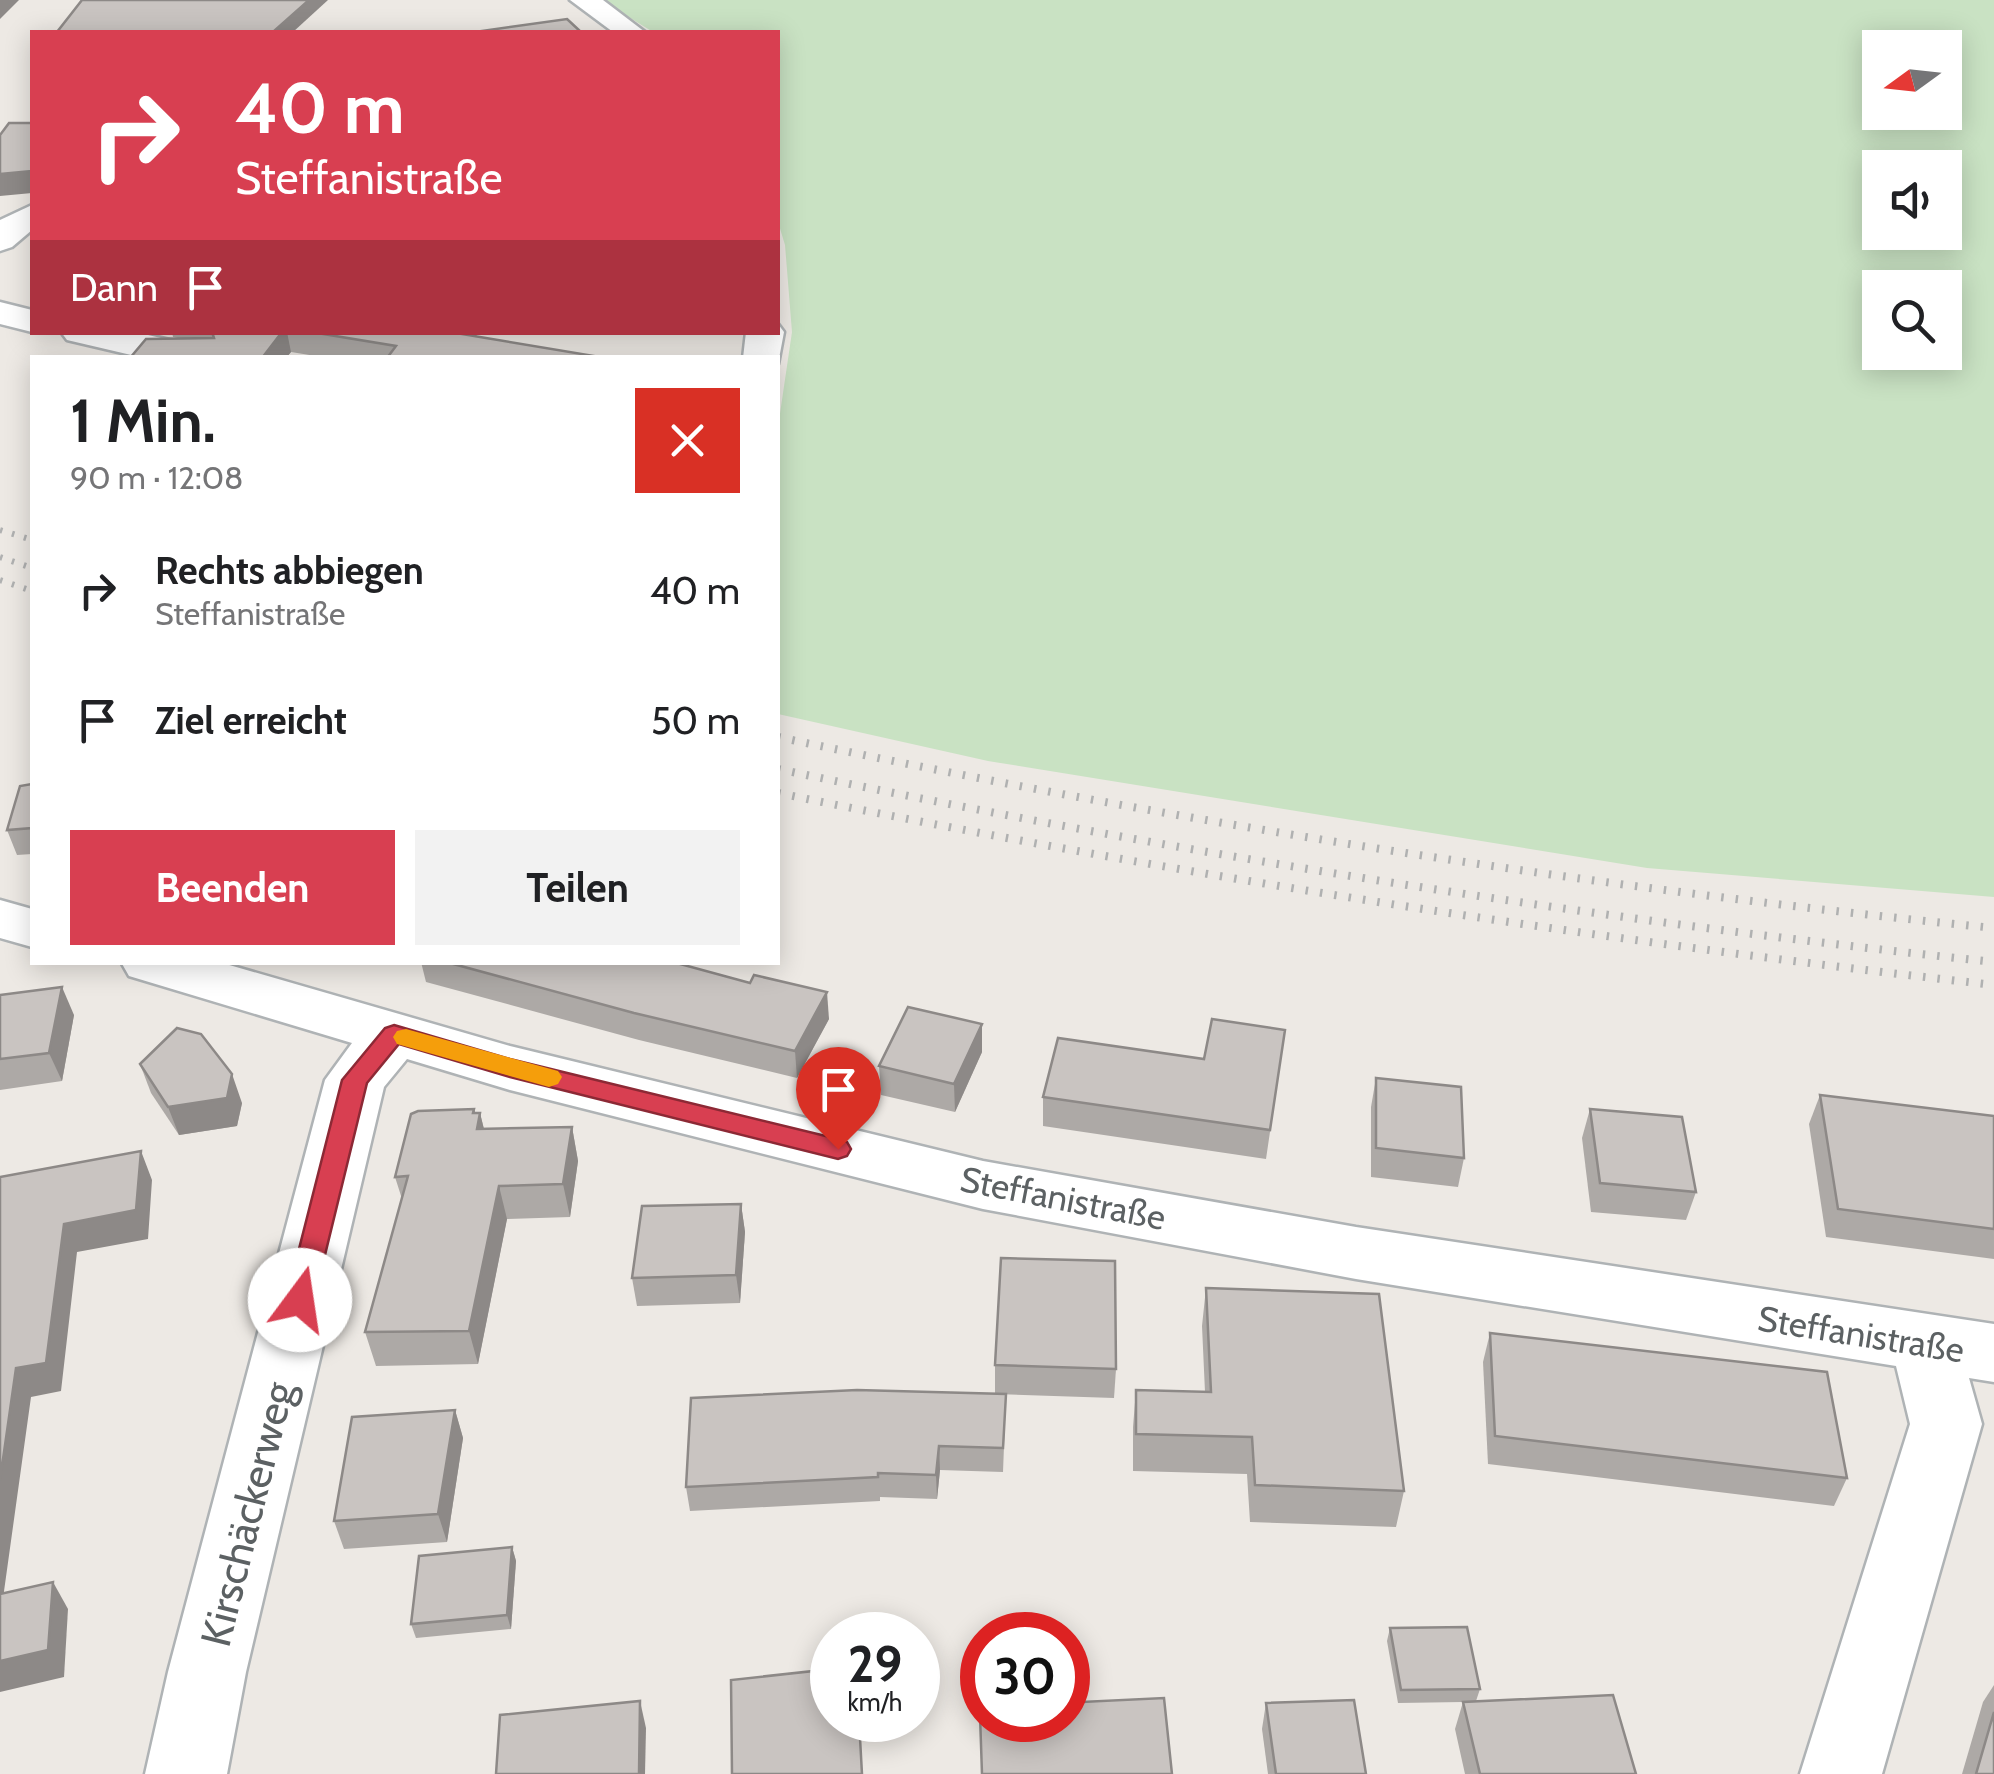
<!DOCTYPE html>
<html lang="de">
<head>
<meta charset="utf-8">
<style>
  :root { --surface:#fff; --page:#f2f2f2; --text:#202124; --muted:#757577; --accent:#d83f51 }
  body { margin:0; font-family:Cabin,sans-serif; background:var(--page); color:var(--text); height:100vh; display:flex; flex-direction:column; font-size:38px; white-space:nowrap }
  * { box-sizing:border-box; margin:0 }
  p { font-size:32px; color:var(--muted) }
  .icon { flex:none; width:55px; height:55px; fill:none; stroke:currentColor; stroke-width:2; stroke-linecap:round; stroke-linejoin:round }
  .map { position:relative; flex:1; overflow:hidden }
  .side { position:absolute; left:30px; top:355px; width:750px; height:610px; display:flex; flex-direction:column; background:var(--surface); border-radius:0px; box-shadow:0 5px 25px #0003 }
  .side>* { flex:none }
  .guide { position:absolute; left:30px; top:30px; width:750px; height:305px; border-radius:0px; box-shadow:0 5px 25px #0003; background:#d83f51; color:#fff; overflow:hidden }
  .needle { width:65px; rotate:255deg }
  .buttons { position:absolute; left:1862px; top:30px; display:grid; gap:20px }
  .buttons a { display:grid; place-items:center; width:100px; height:100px; border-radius:0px; background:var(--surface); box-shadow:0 5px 25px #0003; font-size:50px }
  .speed { position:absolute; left:810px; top:1612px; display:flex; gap:20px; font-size:50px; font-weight:700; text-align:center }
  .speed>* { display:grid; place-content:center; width:130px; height:130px; border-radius:50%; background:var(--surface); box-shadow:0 5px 25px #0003; line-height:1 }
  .speed small { font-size:25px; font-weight:400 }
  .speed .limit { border:15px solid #d22; background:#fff; color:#111 }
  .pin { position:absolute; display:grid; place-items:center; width:85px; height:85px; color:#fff; margin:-102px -42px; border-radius:50% 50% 50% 0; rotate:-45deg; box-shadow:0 0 10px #0007 }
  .pin .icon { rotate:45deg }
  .me { position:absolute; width:110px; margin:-55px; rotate:14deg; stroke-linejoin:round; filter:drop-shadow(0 0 8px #0008) }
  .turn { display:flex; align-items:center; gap:35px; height:210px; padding:0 40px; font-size:45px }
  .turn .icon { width:130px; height:130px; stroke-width:2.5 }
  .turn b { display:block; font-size:70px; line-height:85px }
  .then { display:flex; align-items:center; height:95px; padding:0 40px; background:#0003; gap:20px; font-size:38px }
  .round { display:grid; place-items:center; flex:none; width:105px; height:105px; border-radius:0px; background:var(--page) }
  .headline { display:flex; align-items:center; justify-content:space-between; height:170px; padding:0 40px }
  h1 { font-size:60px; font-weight:700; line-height:75px }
  .primary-button { display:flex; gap:20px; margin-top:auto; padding:20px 40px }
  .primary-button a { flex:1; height:115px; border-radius:0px; background:var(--accent); color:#fff; font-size:40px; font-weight:700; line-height:115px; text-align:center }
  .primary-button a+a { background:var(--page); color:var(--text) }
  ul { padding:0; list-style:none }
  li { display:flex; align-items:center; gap:30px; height:130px; padding:0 40px }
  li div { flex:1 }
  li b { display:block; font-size:38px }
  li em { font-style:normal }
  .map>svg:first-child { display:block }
  .green { fill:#c9e2c3; fill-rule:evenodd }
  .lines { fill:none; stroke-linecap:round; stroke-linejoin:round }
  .minor-casing { stroke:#afb3b5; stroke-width:5 }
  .minor { fill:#fff; fill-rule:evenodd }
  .rail-far1 { stroke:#b0b1b1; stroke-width:6; stroke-dasharray:2.5 10; stroke-linecap:butt }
  .rail { stroke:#b0b1b1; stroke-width:8; stroke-dasharray:2.5 12; stroke-linecap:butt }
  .wall { fill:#ada9a6 }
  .shaded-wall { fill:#8d8987 }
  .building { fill:#c9c4c1; stroke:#8d8987; stroke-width:2.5 }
  .route { fill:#d83f51; stroke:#8c2935; stroke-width:2.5 }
  .slow { fill:#f59e0b }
  .labels { text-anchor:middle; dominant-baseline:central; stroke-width:10; stroke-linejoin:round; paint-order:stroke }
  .street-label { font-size:35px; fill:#5c6163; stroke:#fff }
  .near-street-label { font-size:42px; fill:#5c6163; stroke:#fff }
</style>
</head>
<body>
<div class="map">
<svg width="1994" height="1774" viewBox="0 0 1994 1774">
  <rect width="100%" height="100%" fill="#ede9e4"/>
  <path class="green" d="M601 0H1994V897L1647 868 988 761 778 714V427L792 332 785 245 778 222V32H653ZM1880 48H1945V112H1880ZM1880 168H1945V232H1880ZM1880 288H1945V352H1880Z"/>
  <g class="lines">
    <defs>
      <g id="minor">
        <polygon points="570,0 603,0 645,32 613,32"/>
        <polygon points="32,205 32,230 12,247 0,251 0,220"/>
        <polygon points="0,302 32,310 32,332 0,324"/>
        <polygon points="778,324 784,332 778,364 778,358 743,358 746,332 778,332"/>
        <polygon points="61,332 135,332 213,350 218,358 144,358 67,340"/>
        <polygon points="0,900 32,909 32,947 0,938"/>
        <polygon points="121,962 219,962 510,1046 983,1161 1356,1227 1994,1324 1994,1382 1969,1378 1982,1424 1882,1774 1800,1774 1910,1424 1896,1366 1356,1279 983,1209 510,1090 407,1059 384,1087 246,1672 227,1774 145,1774 168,1672 325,1080 352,1043 129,976"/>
      </g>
    </defs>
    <use href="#minor" class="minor-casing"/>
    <use href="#minor" class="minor"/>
    <g class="rail-far1">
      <polyline points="0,530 32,540"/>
      <polyline points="0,557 32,568"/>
      <polyline points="0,580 32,591"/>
    </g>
    <g class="rail">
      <path d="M778 737C1180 823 1584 887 1994 928"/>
      <path d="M778 769C1179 854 1586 919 1994 962"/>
      <path d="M778 793C1181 876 1585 939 1994 985"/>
    </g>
  </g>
  <g class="wall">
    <polygon points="172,332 480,332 475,337 594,358 328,358 291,352 286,358 130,358 178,338 173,337"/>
    <polygon points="32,784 32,854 17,855 7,830"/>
    <polygon points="421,962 673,962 829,1019 797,1078 639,1040 426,982"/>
    <polygon points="0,995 74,1015 62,1081 0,1090"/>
    <polygon points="1285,1030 1266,1159 1043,1126 1043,1097 1204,1059"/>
    <polygon points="982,1052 955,1112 881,1095 879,1066"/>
    <polygon points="140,1064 242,1103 237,1126 179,1135 151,1093"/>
    <polygon points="1376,1078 1464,1158 1458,1187 1371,1177 1371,1107"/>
    <polygon points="1820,1095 1994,1116 1994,1259 1826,1237 1809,1124"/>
    <polygon points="474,1109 475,1113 480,1113 484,1129 572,1127 578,1161 570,1217 507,1219 478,1364 376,1366 365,1332 402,1199 395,1177"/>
    <polygon points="1590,1109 1696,1192 1686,1220 1591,1212 1582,1138"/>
    <polygon points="741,1204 745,1232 740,1303 637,1306 632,1278"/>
    <polygon points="1206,1288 1404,1491 1396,1527 1250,1522 1247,1474 1133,1471 1133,1427 1136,1390 1205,1392 1202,1326"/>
    <polygon points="1490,1333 1847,1478 1834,1506 1488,1464 1483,1362"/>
    <polygon points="995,1365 1116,1369 1114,1398 995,1394"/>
    <polygon points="1006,1394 1003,1472 940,1470 937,1499 880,1497 880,1501 690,1511 686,1487"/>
    <polygon points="455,1410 463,1438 447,1542 344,1549 334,1521"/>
    <polygon points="512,1547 516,1561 511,1629 416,1638 411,1624"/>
    <polygon points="1390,1628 1480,1689 1476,1701 1636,1774 1465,1774 1455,1729 1463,1702 1398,1703 1387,1641"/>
    <polygon points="1994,1685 1994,1774 1962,1774 1983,1702"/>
    <polygon points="1266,1703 1366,1774 1268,1774 1262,1729"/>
  </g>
  <g class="shaded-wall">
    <polygon points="0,0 19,0 0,19"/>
    <polygon points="309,0 328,0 293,32 273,32"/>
    <polygon points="32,171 32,193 0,196 0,174"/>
    <polygon points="282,332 287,332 291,352 286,358 262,358"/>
    <polygon points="450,332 480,332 454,356"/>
    <polygon points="62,987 74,1015 62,1081 49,1053"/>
    <polygon points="827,992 829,1019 797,1078 795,1051"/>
    <polygon points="982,1024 982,1052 955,1112 954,1084"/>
    <polygon points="232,1074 242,1103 237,1126 179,1135 168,1107"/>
    <polygon points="474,1109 478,1124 480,1113 488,1146 485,1163 473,1113"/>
    <polygon points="572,1127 578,1161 570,1217 563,1184"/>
    <polygon points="141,1151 152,1180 148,1239 77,1252 61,1391 31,1397 0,1620 0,1480 16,1368 64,1224"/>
    <polygon points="499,1186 507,1219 478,1364 469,1331"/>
    <polygon points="741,1204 745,1232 740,1303 736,1275"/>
    <polygon points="455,1410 463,1438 447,1542 438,1514"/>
    <polygon points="939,1446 940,1470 937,1499 936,1475"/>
    <polygon points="512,1547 516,1561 511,1629 507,1615"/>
    <polygon points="53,1582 68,1609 64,1677 0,1692 0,1661"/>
    <polygon points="640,1701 646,1728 645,1774 639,1774"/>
  </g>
  <g class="building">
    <polygon points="82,0 309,0 273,32 57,32"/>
    <polygon points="567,19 581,32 475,32"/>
    <polygon points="9,123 32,123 32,171 0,174 0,135"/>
    <polygon points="212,332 282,332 262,358 130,358 146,339 214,338"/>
    <polygon points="311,332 450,332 594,356 594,358 387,358 396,346"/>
    <polygon points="32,784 32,828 7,830 20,786"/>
    <polygon points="446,962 673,962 750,983 754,975 827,992 795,1051 634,1013"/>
    <polygon points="62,987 49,1053 0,1059 0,995"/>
    <polygon points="908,1007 982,1024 954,1084 879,1066"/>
    <polygon points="1212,1019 1285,1030 1270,1130 1043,1097 1058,1038 1204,1059"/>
    <polygon points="177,1028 201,1034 232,1074 227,1098 168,1107 140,1064"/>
    <polygon points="1376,1078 1461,1087 1464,1158 1376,1148"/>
    <polygon points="1820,1095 1994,1116 1994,1229 1838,1209"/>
    <polygon points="474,1109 473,1113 480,1113 477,1129 572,1127 563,1184 499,1186 469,1331 365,1332 408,1176 395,1177 411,1114 418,1111"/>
    <polygon points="1590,1109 1682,1117 1696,1192 1600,1183"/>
    <polygon points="141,1151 136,1210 64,1224 46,1363 16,1368 0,1480 0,1177"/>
    <polygon points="741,1204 736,1275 632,1278 642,1206"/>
    <polygon points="1001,1258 1115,1261 1116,1369 995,1365"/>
    <polygon points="1206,1288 1379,1294 1404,1491 1255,1485 1252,1437 1136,1434 1136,1390 1211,1392"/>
    <polygon points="1490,1333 1827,1372 1847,1478 1495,1436"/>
    <polygon points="857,1390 1006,1394 1003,1448 939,1446 936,1475 878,1473 878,1477 686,1487 691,1398"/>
    <polygon points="455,1410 438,1514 334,1521 352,1417"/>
    <polygon points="512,1547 507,1615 411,1624 419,1556"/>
    <polygon points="53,1582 48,1650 0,1661 0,1594"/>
    <polygon points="1467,1627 1480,1689 1401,1690 1390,1628"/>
    <polygon points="1077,1651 1082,1702 1164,1698 1172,1774 982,1774 978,1656 982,1655 982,1720 1068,1720 1068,1652"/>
    <polygon points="832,1669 832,1720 859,1720 862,1774 732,1774 731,1680"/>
    <polygon points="1613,1695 1636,1774 1480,1774 1463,1702"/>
    <polygon points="1354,1700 1366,1774 1276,1774 1266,1703"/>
    <polygon points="640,1701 639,1774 496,1774 500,1715"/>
    <polygon points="1994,1712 1994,1774 1976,1774"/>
  </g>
  <polygon class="route" points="394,1025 510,1059 838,1139 847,1142 851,1149 847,1156 838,1159 510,1077 399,1044 367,1083 314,1300 310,1308 300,1311 290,1308 286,1300 342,1080 385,1028"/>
  <polygon class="slow" points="406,1029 558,1071 562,1077 558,1084 549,1087 397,1044 393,1037 397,1031"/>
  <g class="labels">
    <g class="street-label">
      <text transform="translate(1063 1198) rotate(11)">Steffanistraße</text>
      <text transform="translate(1861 1334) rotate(9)">Steffanistraße</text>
    </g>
    <g class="near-street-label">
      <text transform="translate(247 1514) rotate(-76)">Kirschäckerweg</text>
    </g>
  </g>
</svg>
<div class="buttons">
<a><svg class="needle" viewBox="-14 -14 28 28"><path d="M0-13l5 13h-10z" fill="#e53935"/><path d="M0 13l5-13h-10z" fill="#757577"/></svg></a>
<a><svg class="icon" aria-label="sound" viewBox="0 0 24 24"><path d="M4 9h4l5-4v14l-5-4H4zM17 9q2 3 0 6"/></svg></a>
<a><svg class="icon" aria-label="search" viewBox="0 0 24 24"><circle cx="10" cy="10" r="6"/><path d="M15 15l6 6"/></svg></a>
</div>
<div class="speed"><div>29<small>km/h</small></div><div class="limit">30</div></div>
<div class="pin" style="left:838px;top:1149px;background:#d93025"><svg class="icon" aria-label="arrive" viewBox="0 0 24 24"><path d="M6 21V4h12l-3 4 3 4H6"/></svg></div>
<svg class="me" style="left:300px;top:1300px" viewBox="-20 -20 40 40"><circle r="19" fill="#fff"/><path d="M0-13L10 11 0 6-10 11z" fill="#d83f51"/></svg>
<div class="guide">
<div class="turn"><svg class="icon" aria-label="right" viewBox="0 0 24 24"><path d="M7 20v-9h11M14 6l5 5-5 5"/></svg><div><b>40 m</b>Steffanistraße</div></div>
<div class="then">Dann<svg class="icon" aria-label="arrive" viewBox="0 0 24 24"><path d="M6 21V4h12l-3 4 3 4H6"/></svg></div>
</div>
<section class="side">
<div class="headline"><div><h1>1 Min.</h1><p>90 m · 12:08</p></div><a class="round" style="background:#d93025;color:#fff"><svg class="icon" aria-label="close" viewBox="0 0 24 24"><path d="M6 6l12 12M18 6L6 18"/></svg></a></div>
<ul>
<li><svg class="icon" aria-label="right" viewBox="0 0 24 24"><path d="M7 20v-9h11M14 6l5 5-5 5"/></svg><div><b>Rechts abbiegen</b><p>Steffanistraße</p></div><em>40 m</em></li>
<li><svg class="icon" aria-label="arrive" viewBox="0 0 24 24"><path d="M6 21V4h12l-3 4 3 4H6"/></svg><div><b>Ziel erreicht</b></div><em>50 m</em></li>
</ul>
<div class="primary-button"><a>Beenden</a><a>Teilen</a></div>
</section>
</div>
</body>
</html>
